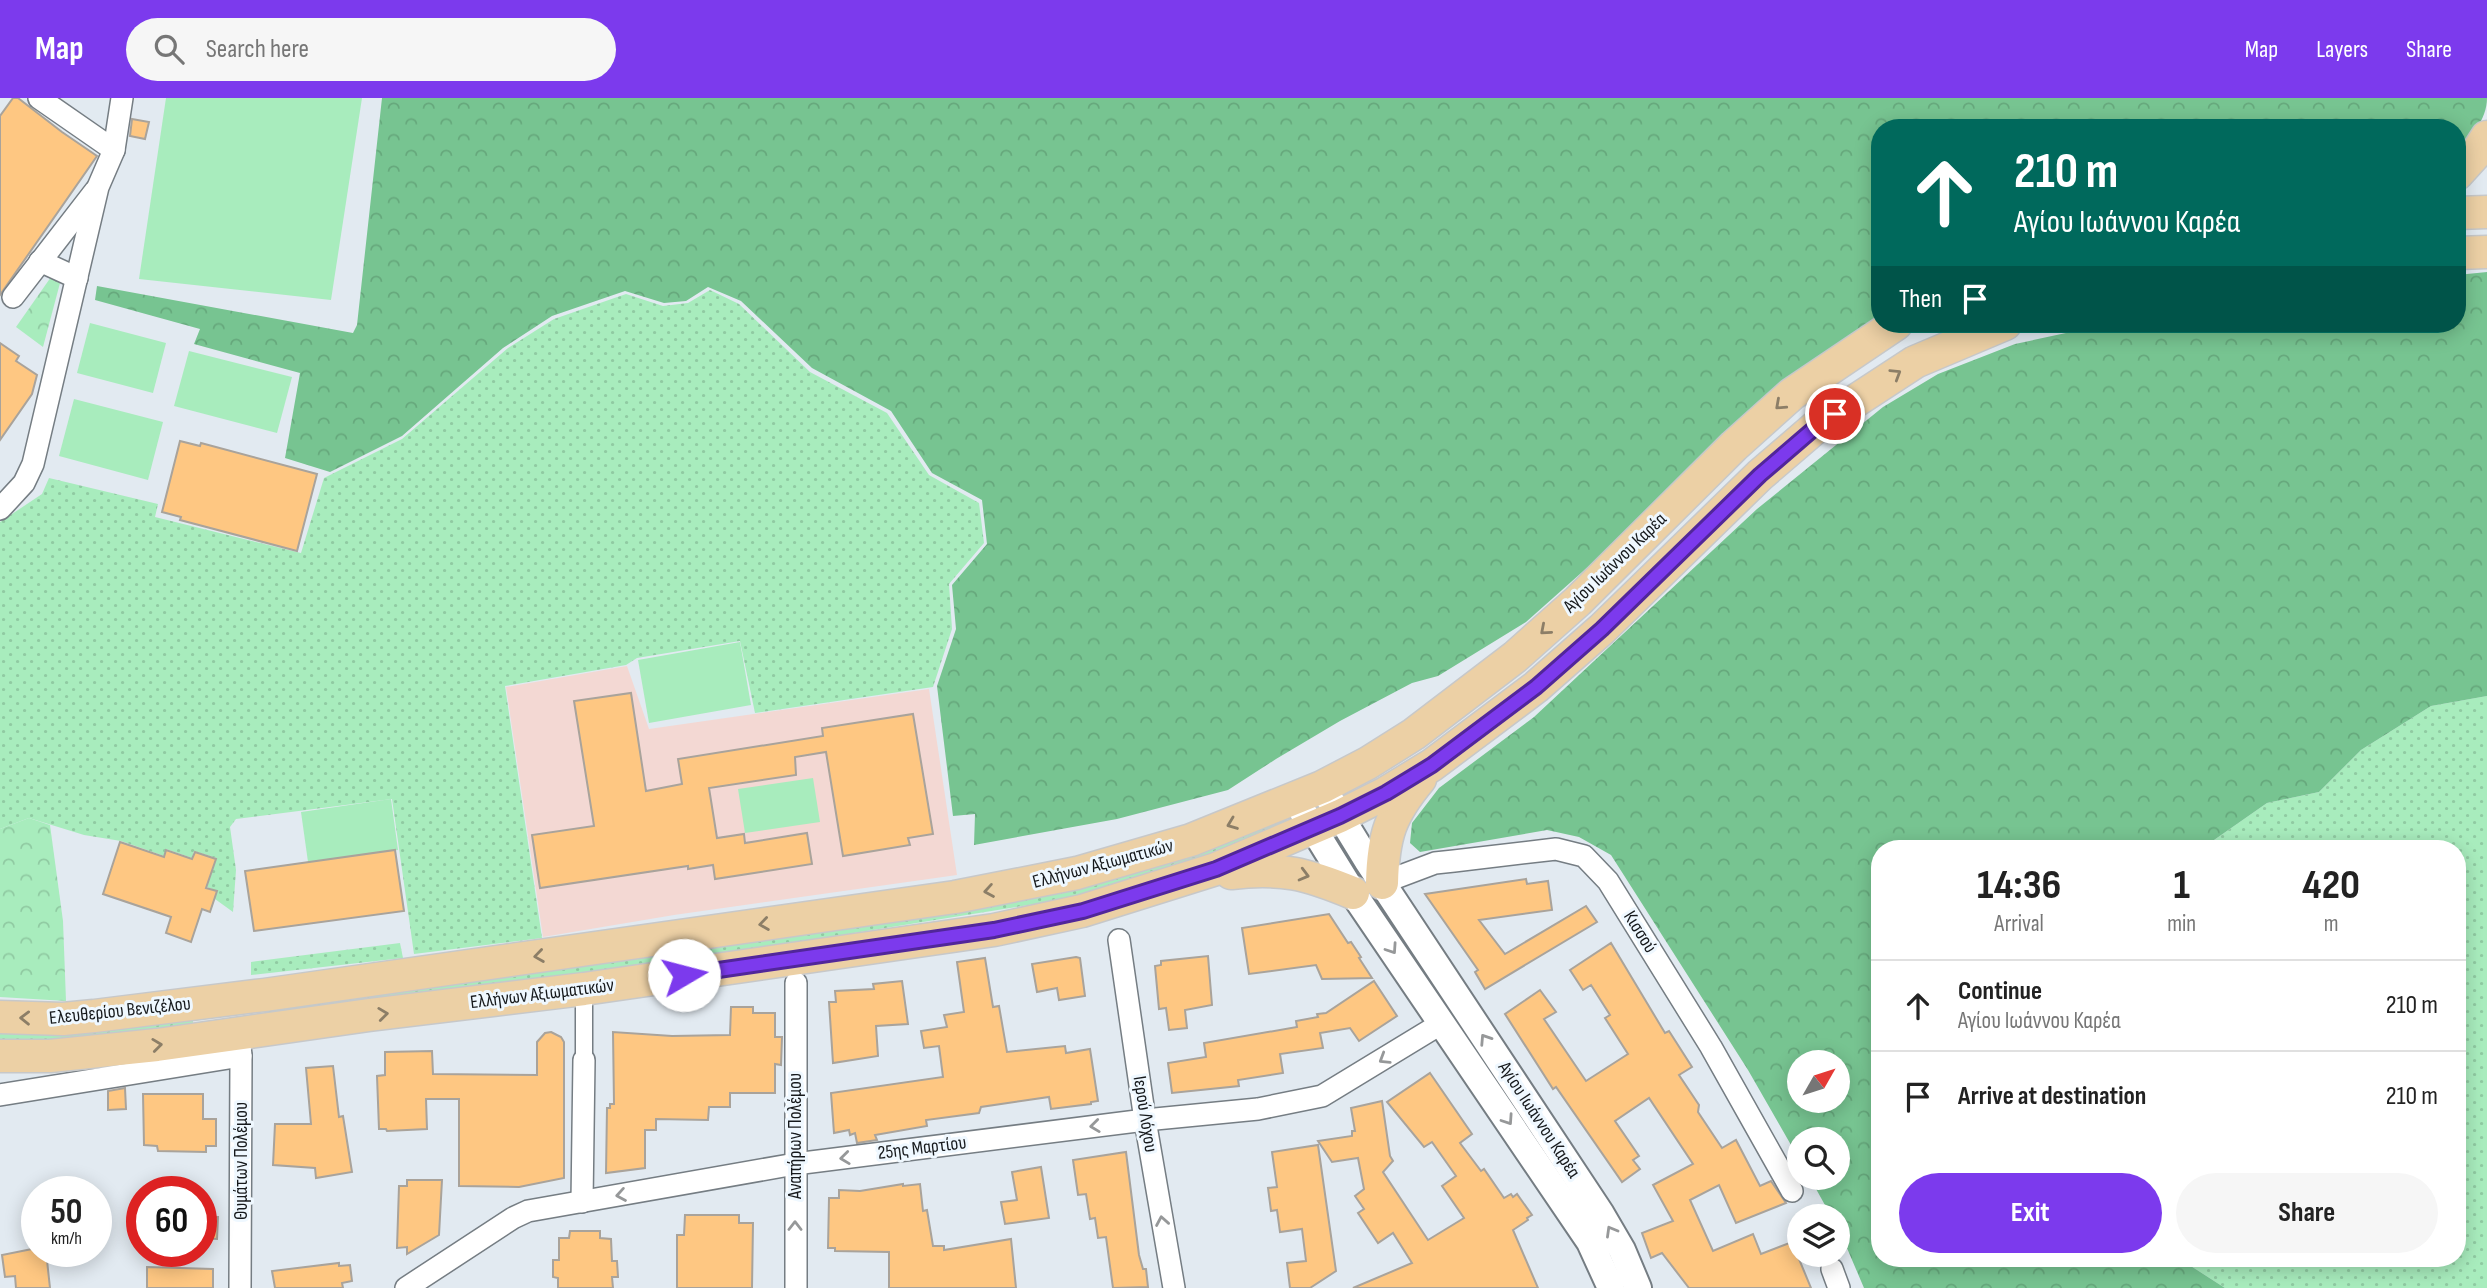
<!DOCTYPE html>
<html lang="en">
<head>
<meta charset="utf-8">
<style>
  :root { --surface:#fff; --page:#f6f6f6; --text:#222; --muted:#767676; --line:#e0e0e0; --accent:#7c3aed }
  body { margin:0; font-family:"Sofia Sans Condensed",sans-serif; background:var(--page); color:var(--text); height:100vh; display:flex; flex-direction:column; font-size:26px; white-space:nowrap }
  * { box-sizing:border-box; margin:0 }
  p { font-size:23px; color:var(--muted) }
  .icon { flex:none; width:38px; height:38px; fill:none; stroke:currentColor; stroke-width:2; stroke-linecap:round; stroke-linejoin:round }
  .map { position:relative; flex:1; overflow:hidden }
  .panel { position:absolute; left:1871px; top:742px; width:595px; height:427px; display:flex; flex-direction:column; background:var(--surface); border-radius:28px; box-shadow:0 4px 18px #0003 }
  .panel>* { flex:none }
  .top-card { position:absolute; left:1871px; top:21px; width:595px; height:214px; border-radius:28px; box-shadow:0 4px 18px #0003; background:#00695c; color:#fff; overflow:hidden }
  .needle { width:46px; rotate:51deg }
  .fabs { position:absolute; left:1787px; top:952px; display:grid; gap:14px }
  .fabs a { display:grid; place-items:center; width:63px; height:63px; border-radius:50%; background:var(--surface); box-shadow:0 4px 18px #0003; font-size:35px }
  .speed { position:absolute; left:21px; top:1078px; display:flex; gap:14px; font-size:35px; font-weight:700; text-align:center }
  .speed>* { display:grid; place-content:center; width:91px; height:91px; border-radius:50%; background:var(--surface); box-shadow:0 4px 18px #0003; line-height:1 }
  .speed small { font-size:18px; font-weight:400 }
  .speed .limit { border:10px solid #d22; background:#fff; color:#111 }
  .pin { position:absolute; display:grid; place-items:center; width:60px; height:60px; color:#fff; margin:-30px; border:4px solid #fff; border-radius:50%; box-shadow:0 2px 7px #0007 }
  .me { position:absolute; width:77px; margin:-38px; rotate:82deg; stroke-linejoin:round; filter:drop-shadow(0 0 5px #0008) }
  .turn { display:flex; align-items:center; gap:24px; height:147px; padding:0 28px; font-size:32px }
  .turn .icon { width:91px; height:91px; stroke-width:2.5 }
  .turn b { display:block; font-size:49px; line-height:60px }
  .then { display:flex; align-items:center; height:66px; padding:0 28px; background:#0003; gap:14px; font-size:26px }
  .eta { display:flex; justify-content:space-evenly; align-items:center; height:119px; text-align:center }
  .eta b { font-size:42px; font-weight:700; line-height:49px }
  .primary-button { display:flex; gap:14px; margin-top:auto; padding:14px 28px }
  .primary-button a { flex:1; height:80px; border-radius:42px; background:var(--accent); color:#fff; font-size:28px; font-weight:700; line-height:80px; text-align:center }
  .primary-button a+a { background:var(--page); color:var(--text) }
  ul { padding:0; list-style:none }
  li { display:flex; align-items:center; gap:21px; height:91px; padding:0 28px; border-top:2px solid var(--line) }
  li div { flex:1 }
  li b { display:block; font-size:26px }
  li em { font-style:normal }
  header { display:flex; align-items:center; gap:42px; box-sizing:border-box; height:98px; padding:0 35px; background:var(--accent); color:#fff }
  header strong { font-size:33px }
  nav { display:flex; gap:38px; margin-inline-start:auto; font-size:24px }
  .search { width:490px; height:63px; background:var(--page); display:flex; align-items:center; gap:18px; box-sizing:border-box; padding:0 24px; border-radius:38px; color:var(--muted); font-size:26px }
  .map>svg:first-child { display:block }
  .education { fill:#f3d8d3 }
  .grass { fill:url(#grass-dots) }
  .forest { fill:url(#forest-crowns); fill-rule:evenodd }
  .park { fill:url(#park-crowns) }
  .pitch { fill:#a8ecbd }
  .building { fill:#fec782; stroke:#a9a39b; stroke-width:2 }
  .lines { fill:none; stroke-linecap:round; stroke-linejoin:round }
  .pedestrian-casing { stroke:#757d83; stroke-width:19 }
  .minor-casing { stroke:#757d83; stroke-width:24 }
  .tertiary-casing { stroke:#757d83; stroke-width:30 }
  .primary-casing { stroke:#c7c8c9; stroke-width:35 }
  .pedestrian { stroke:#fff; stroke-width:16 }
  .minor { stroke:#fff; stroke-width:21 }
  .tertiary { stroke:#fff; stroke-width:26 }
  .primary { stroke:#ecd0a5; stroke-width:32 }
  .oneway { stroke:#8c7e67 }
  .oneway2 { stroke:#969899 }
  .route-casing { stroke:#51269a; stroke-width:18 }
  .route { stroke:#7c3aed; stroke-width:12 }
  .labels { text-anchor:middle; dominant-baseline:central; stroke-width:6; stroke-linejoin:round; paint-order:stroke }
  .street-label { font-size:19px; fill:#16191c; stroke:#eff8ff }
</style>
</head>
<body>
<header>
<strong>Map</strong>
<div class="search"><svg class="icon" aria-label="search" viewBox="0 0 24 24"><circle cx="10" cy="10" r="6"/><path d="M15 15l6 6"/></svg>Search here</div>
<nav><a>Map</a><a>Layers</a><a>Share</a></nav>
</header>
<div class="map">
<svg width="2487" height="1190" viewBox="0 0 2487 1190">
  <defs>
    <pattern id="grass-dots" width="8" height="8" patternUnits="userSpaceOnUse" patternTransform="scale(1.75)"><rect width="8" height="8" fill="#a8ecbd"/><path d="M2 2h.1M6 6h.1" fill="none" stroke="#90caa2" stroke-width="1.8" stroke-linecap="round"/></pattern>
    <pattern id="forest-crowns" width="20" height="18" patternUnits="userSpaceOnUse" patternTransform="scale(1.75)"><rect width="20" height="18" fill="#77c491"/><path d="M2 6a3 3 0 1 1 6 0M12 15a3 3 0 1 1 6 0" fill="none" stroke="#66a87c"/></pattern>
    <pattern id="park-crowns" width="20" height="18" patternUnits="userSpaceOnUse" patternTransform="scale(1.75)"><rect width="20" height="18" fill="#a8ecbd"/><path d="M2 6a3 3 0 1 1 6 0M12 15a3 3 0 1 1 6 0" fill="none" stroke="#90caa2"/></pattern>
  </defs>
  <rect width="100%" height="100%" fill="#e2eaf1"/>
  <polygon class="education" points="627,568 649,631 929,591 957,777 674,817 543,839 506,589"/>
  <g class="grass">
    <polygon points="710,192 739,206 810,274 887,315 929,377 979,405 984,445 949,486 952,531 933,589 755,615 740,543 637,560 626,567 505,588 542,840 414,856 392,701 236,721 230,729 236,772 233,814 215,801 217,793 207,789 216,760 194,753 192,760 166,751 164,758 121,743 84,737 29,720 0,731 0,424 42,396 49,380 158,406 155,419 301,455 324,380 402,341 508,250 554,221 626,196 663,208 688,205"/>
    <polygon points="2487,598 2487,1190 2225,1190 2180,1161 2175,1160 2457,1160 2457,751 2184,751 2204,749 2267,705 2319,694 2361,652 2431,608"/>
    <polygon points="1276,722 1288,722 1283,727 1188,766 1134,784 1054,803 666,865 269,917 267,906 591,863"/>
    <polygon points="400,845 403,860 251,877 251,864"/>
    <path d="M262 913 193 923V929C129 937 64 945 0 943V930Z"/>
  </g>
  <g class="forest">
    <path d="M382 0H2487C2487 22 2470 40 2457 56V30H1880L1879 225 1625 436 1526 524 1438 578 1412 585 1340 623 1276 661 1228 692 1117 721 974 747 975 716 953 718 937 588 956 531 952 487 987 446 982 402 932 375 891 313 812 270 741 203 708 189 686 203 664 205 625 193 552 218 503 250 402 338 330 374 285 360 300 275 194 246 200 231 95 202 97 188 353 235 357 227Z"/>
    <path d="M2487 174V598L2431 608 2361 652 2319 694 2267 705 2204 749 2184 751H1880V1160H2175L2180 1161 2225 1190H1864L1838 1129V1118H1831L1810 1080H1838V1041H1799V1061L1748 972 1611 757 1579 739 1547 732 1420 754 1410 745 1412 725 1439 690 1534 619 1757 411 1883 309 1938 276 2015 246 2108 226H2457V177ZM1799 964H1838V1003H1799Z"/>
  </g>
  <g class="park">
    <polygon points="51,179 60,185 43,249 16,229"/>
    <polygon points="29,720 50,727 63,823 66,903 0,899 0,731"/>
  </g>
  <g class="pitch">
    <polygon points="166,0 362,0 331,202 139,181"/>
    <polygon points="90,225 166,245 153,295 77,275"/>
    <polygon points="189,253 292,279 277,335 174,308"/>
    <polygon points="74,301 163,324 148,382 59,358"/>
    <polygon points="740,544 751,607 649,625 638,562"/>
    <polygon points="813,680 820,724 745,735 738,691"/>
    <polygon points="391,701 398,752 308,764 301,714"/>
  </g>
  <g class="building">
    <polygon points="13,0 18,0 62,34 97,58 0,197 0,18"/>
    <polygon points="132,21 149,24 145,41 130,38"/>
    <polygon points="0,245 19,258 16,263 37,277 32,296 0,342"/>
    <polygon points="180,343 200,348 201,345 317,376 297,453 180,422 181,419 162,414"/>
    <polygon points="631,595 646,693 682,686 678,661 823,638 822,630 913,616 933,736 908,740 910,747 843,758 826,654 795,659 796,677 709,690 717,740 744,736 745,745 807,735 812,766 715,781 713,767 688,771 688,768 540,790 532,737 594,728 574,603"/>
    <polygon points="120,744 164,759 166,752 192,761 195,754 216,761 206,790 217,793 210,814 202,811 191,844 166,835 171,819 103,796"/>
    <polygon points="395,752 404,813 254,833 245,773"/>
    <polygon points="1526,781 1527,786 1548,783 1552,812 1479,822 1505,856 1586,808 1597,824 1485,891 1475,874 1478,872 1425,796"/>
    <polygon points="1329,816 1348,845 1351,844 1361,859 1359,860 1372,880 1322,881 1316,867 1249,876 1242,830"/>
    <polygon points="1611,845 1665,935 1669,933 1692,969 1679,977 1699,1007 1698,1014 1722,1050 1736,1042 1760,1088 1771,1083 1786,1105 1736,1125 1719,1087 1690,1102 1713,1153 1753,1136 1761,1156 1792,1144 1811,1190 1689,1190 1662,1155 1651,1160 1642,1135 1673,1123 1653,1087 1693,1066 1649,1000 1615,1023 1639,1058 1633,1062 1640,1071 1622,1084 1556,989 1553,991 1505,916 1540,892 1556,914 1544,921 1586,983 1628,956 1605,920 1610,917 1591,887 1583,892 1570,872"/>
    <polygon points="1208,858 1212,907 1185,912 1187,930 1169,932 1166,910 1159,911 1155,868 1161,867 1161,863"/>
    <polygon points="1076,859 1080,860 1085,898 1059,902 1057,890 1037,894 1032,866"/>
    <polygon points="985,860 993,909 999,908 1007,954 1065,948 1066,955 1090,951 1098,1003 1091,1004 1091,1006 1051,1011 1049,999 981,1009 979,1015 926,1022 927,1028 875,1037 877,1042 857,1045 855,1035 850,1037 849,1032 834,1035 831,995 943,979 939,948 924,950 921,933 947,929 944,917 964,914 957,864"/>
    <polygon points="902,883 908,926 876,928 878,958 833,965 829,904 836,904 835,893 874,891 873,886"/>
    <polygon points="1374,883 1397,918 1359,943 1350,930 1320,935 1323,950 1280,956 1283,975 1238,982 1239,988 1172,995 1168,965 1206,959 1204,945 1297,929 1296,923 1318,919 1317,916 1326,915"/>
    <polygon points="731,909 753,909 753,915 775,915 775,939 782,939 781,967 775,966 775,995 730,995 730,1009 709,1009 708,1022 656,1021 656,1032 645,1032 645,1070 606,1075 607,1010 610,1010 610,1006 614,1006 613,934 672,938 730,937"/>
    <polygon points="551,934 561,939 564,944 564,1080 519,1089 459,1088 459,1001 426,1001 427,1031 387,1033 386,1031 379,1031 377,978 385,977 385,954 432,953 433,976 537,977 537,944 545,935"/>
    <polygon points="333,968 339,1019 343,1018 352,1074 316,1080 315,1070 273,1067 275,1026 311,1026 306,970"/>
    <polygon points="1430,975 1472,1036 1460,1045 1481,1073 1484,1071 1504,1100 1511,1096 1513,1099 1517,1096 1532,1117 1527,1120 1528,1122 1513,1132 1538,1190 1353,1190 1412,1165 1393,1135 1378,1145 1358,1115 1364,1111 1355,1098 1364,1091 1358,1060 1332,1064 1318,1043 1352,1038 1352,1033 1355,1033 1351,1010 1382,1003 1390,1058 1393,1063 1383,1074 1428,1142 1464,1120 1442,1088 1456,1078 1432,1044 1424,1049 1387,1004"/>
    <polygon points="125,990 126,1011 108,1012 108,993"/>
    <polygon points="143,996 203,996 203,1021 216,1021 216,1048 206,1048 206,1054 158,1053 157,1048 144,1047"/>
    <polygon points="1318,1047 1336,1173 1310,1190 1290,1190 1287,1165 1306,1163 1302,1131 1280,1134 1277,1112 1271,1113 1268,1090 1277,1089 1272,1054"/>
    <polygon points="1126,1054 1139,1157 1143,1171 1146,1171 1148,1189 1113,1190 1106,1139 1098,1140 1095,1120 1090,1121 1086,1096 1078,1097 1073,1062"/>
    <polygon points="1041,1069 1049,1120 1005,1126 1001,1104 1017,1102 1012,1074"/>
    <polygon points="407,1082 442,1082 439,1137 407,1156 407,1149 397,1150 399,1088 407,1088"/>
    <polygon points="903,1086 903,1088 920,1086 923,1113 927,1112 933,1148 944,1148 944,1152 1011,1141 1016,1190 889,1190 889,1154 835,1153 835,1150 828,1150 829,1100 839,1100 839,1092 860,1093"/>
    <polygon points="685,1117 739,1117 739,1125 753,1125 752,1190 677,1190 677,1137 684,1137"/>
    <polygon points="201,1119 218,1119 217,1141 201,1140"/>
    <polygon points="570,1133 600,1133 600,1140 611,1141 612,1163 617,1163 618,1179 612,1179 613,1190 558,1190 558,1180 553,1179 553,1162 559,1162 559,1140 569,1140"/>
    <polygon points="37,1150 37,1153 46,1153 50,1190 16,1190 15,1178 5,1179 2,1157"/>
    <polygon points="339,1165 339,1168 350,1167 352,1183 342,1185 343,1190 275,1190 272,1173"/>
    <polygon points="147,1169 213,1171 213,1190 147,1190"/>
  </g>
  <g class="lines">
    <defs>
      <polyline id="pedestrian" points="584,962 584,891"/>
      <g id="minor">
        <polyline points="39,0 114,52"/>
        <polyline points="40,163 77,180"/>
        <polyline points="13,199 95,93"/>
        <polyline points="0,411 24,385 33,366 98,89 114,52 122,0"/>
        <polyline points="1382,785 1435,765 1454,763 1556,751 1584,758 1608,783 1711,949 1792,1093"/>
        <polyline points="1119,842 1145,1022 1174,1190"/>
        <polyline points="239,936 241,958 240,1190"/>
        <polyline points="0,997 241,958"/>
        <polyline points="582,1104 584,962"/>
        <polyline points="1832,1171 1839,1190"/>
        <polyline points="406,1190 513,1120 528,1113 795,1066 1145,1022 1258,1011 1322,998 1442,925"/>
        <polyline points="796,1190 796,885"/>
      </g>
      <g id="tertiary">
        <polyline points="1329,700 1367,762 1601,1116 1622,1152 1638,1190"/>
        <polyline points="1295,701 1353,795 1590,1144 1611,1190"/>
      </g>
      <g id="primary">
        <polyline points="2457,76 2478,53 2487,39"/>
        <polyline points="2457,115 2487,114"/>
        <polyline points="2457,155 2487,154"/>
        <path d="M1231 775C1282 769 1307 776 1353 795"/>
        <path d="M1382 785C1383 738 1390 717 1420 681"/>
        <polyline points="0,919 63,921 94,918 264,897 955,799 1077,775 1191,742 1322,689 1368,665 1414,636 1515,559 1578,503 1734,348 1792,296 1896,226"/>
        <polyline points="0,958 50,958 157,947 369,917 584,891 994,832 1082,813 1216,771 1340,718 1386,695 1432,667 1536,589 1602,531 1760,377 1817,328 1915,264 2005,226"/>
      </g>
    </defs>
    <use href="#pedestrian" class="pedestrian-casing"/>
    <use href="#minor" class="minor-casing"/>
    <use href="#tertiary" class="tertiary-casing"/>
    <use href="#primary" class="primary-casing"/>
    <use href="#pedestrian" class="pedestrian"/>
    <use href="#minor" class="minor"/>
    <use href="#tertiary" class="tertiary"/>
    <use href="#primary" class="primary"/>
  </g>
  <defs><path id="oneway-chevron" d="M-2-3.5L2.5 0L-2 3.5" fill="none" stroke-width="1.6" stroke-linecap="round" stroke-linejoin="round" transform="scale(1.75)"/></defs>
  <g class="oneway">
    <use href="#oneway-chevron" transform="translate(1896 276) rotate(-32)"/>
    <use href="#oneway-chevron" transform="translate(1780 307) rotate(138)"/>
    <use href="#oneway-chevron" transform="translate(1545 532) rotate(139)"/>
    <use href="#oneway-chevron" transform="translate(1232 726) rotate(159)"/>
    <use href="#oneway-chevron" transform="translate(1304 777) rotate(15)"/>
    <use href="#oneway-chevron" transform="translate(989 793) rotate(170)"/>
    <use href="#oneway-chevron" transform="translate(764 826) rotate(172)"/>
    <use href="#oneway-chevron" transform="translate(539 858) rotate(172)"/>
    <use href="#oneway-chevron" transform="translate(383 916) rotate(-7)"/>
    <use href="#oneway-chevron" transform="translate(25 920) rotate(-179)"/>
    <use href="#oneway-chevron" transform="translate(157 947) rotate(-7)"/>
  </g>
  <g class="oneway2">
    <use href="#oneway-chevron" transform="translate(1392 851) rotate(56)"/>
    <use href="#oneway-chevron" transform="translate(1485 941) rotate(-123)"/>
    <use href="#oneway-chevron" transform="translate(1384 961) rotate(148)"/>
    <use href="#oneway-chevron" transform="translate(1508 1022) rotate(56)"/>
    <use href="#oneway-chevron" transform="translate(1095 1028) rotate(173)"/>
    <use href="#oneway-chevron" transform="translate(845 1060) rotate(173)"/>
    <use href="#oneway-chevron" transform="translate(621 1097) rotate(170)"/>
    <use href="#oneway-chevron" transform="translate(1162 1123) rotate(-100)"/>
    <use href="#oneway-chevron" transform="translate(795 1128) rotate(-90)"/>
    <use href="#oneway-chevron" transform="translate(1611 1133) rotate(-120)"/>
  </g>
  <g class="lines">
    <defs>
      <polyline id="route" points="684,877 994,832 1083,813 1216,771 1340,718 1386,695 1432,667 1536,589 1602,531 1760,377 1817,328 1835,316"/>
    </defs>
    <use href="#route" class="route-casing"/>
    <use href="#route" class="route"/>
  </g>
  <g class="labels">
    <g class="street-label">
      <text transform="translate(1615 465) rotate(-44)">Αγίου Ιωάννου Καρέα</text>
      <text transform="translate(1103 766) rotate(-15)">Ελλήνων Αξιωματικών</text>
      <text transform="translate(1640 834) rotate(58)">Κισσού</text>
      <text transform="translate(542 896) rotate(-7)">Ελλήνων Αξιωματικών</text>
      <text transform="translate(120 913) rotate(-6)">Ελευθερίου Βενιζέλου</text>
      <text transform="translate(1145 1016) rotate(81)">Ιερού Λόχου</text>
      <text transform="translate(1539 1022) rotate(57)">Αγίου Ιωάννου Καρέα</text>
      <text transform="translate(795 1038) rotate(-90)">Αναπήρων Πολέμου</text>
      <text transform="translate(922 1050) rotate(-7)">25ης Μαρτίου</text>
      <text transform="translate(241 1063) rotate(-90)">Θυµάτων Πολέµου</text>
    </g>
  </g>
</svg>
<div class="fabs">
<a><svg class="needle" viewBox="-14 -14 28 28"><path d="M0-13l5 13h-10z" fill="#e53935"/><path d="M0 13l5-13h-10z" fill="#767676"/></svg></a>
<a><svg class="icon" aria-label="search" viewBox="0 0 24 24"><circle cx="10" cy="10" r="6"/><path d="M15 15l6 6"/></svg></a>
<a><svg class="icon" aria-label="layers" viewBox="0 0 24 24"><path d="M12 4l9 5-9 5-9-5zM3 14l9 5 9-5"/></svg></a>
</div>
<div class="speed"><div>50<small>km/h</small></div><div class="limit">60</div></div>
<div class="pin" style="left:1835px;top:316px;background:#d93025"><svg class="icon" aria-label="arrive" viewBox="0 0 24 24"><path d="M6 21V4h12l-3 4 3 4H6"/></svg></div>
<svg class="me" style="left:684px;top:877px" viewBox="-20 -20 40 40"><circle r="19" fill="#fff"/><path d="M0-13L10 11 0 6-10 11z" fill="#7c3aed"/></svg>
<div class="top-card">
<div class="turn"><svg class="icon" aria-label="ahead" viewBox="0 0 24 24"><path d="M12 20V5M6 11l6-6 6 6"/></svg><div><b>210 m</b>Αγίου Ιωάννου Καρέα</div></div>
<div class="then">Then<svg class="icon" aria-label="arrive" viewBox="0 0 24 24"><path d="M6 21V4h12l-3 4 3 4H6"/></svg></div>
</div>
<section class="panel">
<div class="eta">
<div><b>14:36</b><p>Arrival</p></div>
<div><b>1</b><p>min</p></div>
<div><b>420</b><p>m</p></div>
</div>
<ul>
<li><svg class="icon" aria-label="ahead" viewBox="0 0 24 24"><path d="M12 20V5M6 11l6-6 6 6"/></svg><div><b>Continue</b><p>Αγίου Ιωάννου Καρέα</p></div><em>210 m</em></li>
<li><svg class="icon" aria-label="arrive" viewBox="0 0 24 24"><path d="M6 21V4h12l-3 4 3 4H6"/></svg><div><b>Arrive at destination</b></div><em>210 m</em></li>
</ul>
<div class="primary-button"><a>Exit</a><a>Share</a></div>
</section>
</div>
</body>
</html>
